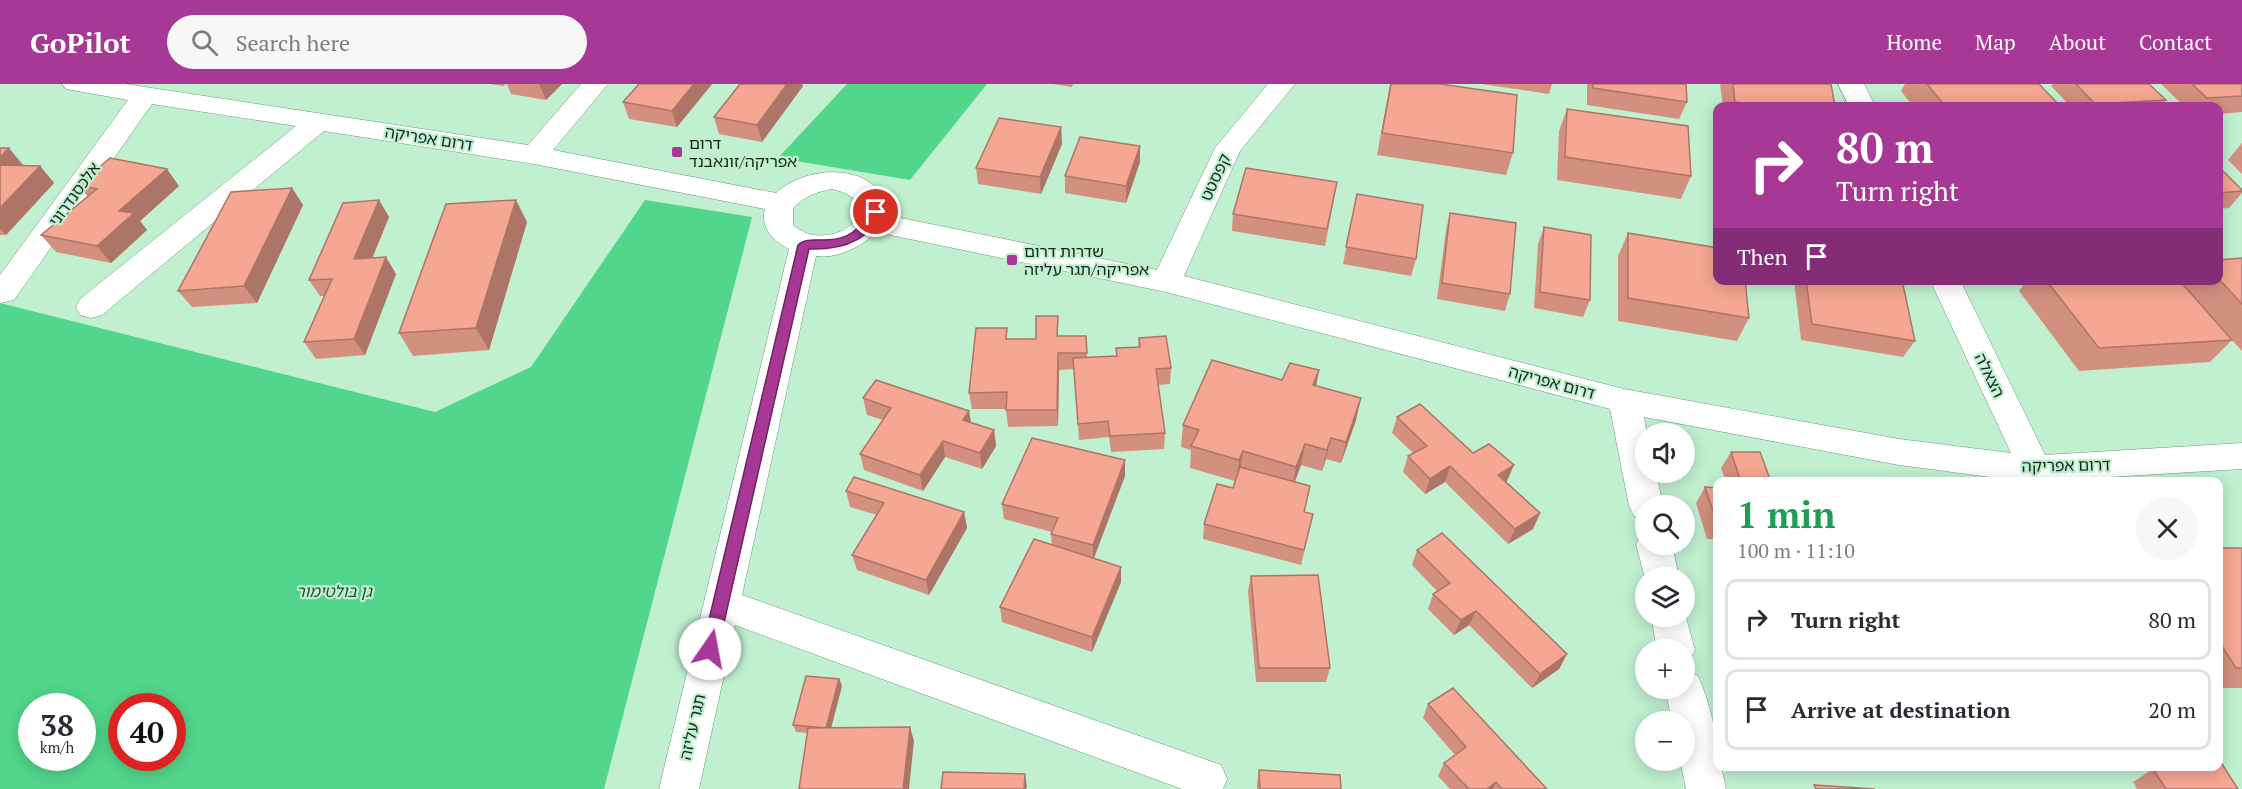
<!DOCTYPE html>
<html lang="en">
<head>
<meta charset="utf-8">
<style>
  :root { --surface:#fff; --page:#f7f7f7; --text:#2b2b33; --muted:#7c7c81; --line:#e1e1e2; --accent:#a73895 }
  body { margin:0; font-family:"PT Serif","Noto Sans Hebrew",serif; background:var(--page); color:var(--text); height:100vh; display:flex; flex-direction:column; font-size:22px; white-space:nowrap }
  * { box-sizing:border-box; margin:0 }
  p { font-size:20px; color:var(--muted) }
  .icon { flex:none; width:33px; height:33px; fill:none; stroke:currentColor; stroke-width:2; stroke-linecap:round; stroke-linejoin:round }
  .map { position:relative; flex:1; overflow:hidden }
  .drawer { position:absolute; left:1713px; top:393px; width:510px; height:294px; display:flex; flex-direction:column; background:var(--surface); border-radius:12px; box-shadow:0 3px 15px #0003 }
  .drawer>* { flex:none }
  .top-card { position:absolute; left:1713px; top:18px; width:510px; height:183px; border-radius:12px; box-shadow:0 3px 15px #0003; background:#a73895; color:#fff; overflow:hidden }
  .controls { position:absolute; left:1635px; top:339px; display:grid; gap:12px }
  .controls a { display:grid; place-items:center; width:60px; height:60px; border-radius:50%; background:var(--surface); box-shadow:0 3px 15px #0003; font-size:30px }
  .speed { position:absolute; left:18px; top:609px; display:flex; gap:12px; font-size:30px; font-weight:700; text-align:center }
  .speed>* { display:grid; place-content:center; width:78px; height:78px; border-radius:50%; background:var(--surface); box-shadow:0 3px 15px #0003; line-height:1 }
  .speed small { font-size:15px; font-weight:400 }
  .speed .limit { border:9px solid #d22; background:#fff; color:#111 }
  .pin { position:absolute; display:grid; place-items:center; width:51px; height:51px; color:#fff; margin:-26px; border:3px solid #fff; border-radius:50%; box-shadow:0 2px 6px #0007 }
  .me { position:absolute; width:66px; margin:-33px; rotate:12deg; stroke-linejoin:round; filter:drop-shadow(0 0 4px #0008) }
  .turn { display:flex; align-items:center; gap:21px; height:126px; padding:0 24px; font-size:27px }
  .turn .icon { width:78px; height:78px; stroke-width:2.5 }
  .turn b { display:block; font-size:42px; line-height:51px }
  .then { display:flex; align-items:center; height:57px; padding:0 24px; background:#0003; gap:12px; font-size:22px }
  .round { display:grid; place-items:center; flex:none; width:63px; height:63px; border-radius:32px; background:var(--page) }
  .overview { display:flex; align-items:center; justify-content:space-between; height:102px; padding:0 24px }
  h1 { font-size:36px; font-weight:600; line-height:45px; color:#1e9e55 }
  ul { padding:0; list-style:none }
  li { display:flex; align-items:center; gap:18px; height:81px; margin:0 12px 9px; padding:0 12px; border:3px solid var(--line); border-radius:12px }
  li div { flex:1 }
  li b { display:block; font-size:22px }
  li em { font-style:normal }
  header { display:flex; align-items:center; gap:36px; box-sizing:border-box; height:84px; padding:0 30px; background:var(--accent); color:#fff }
  header strong { font-size:28px }
  nav { display:flex; gap:33px; margin-inline-start:auto; font-size:21px }
  .search { width:420px; height:54px; background:var(--page); display:flex; align-items:center; gap:15px; box-sizing:border-box; padding:0 21px; border-radius:33px; color:var(--muted); font-size:22px }
  .map>svg:first-child { display:block }
  .green { fill:#52d68b; fill-rule:evenodd }
  .lines { fill:none; stroke-linecap:round; stroke-linejoin:round }
  .minor-casing { stroke:#6c997b; stroke-width:1 }
  .minor { fill:#fff; fill-rule:evenodd }
  .wall { fill:#d3907e }
  .shaded-wall { fill:#ac7567 }
  .building { fill:#f5a793; stroke:#ac7567; stroke-width:1.5 }
  .route { fill:#a73895; stroke:#6d2461; stroke-width:1.5 }
  .poi-dot { fill:#a73895; stroke:#c0f0d0; stroke-width:2 }
  .labels { text-anchor:middle; dominant-baseline:central; stroke-width:4.5; stroke-linejoin:round; paint-order:stroke }
  .street-label { font-size:16px; fill:#13261a; stroke:#c0f0d0 }
  .poi-label { font-size:16px; fill:#13261a; stroke:#c0f0d0; text-anchor:start }
  .park-label { font-size:16px; font-style:italic; fill:#1e5234; stroke:#c0f0d0 }
</style>
</head>
<body>
<header>
<strong>GoPilot</strong>
<div class="search"><svg class="icon" aria-label="search" viewBox="0 0 24 24"><circle cx="10" cy="10" r="6"/><path d="M15 15l6 6"/></svg>Search here</div>
<nav><a>Home</a><a>Map</a><a>About</a><a>Contact</a></nav>
</header>
<div class="map">
<svg width="2242" height="705" viewBox="0 0 2242 705">
  <rect width="100%" height="100%" fill="#c0f0d0"/>
  <g class="green">
    <polygon points="847,0 987,0 910,96 778,74"/>
    <path d="M645 116 752 133 604 705H0V219L435 328 531 283ZM32 622H82V674H32ZM122 622H172V674H122Z"/>
  </g>
  <g class="lines">
    <defs>
      <g id="minor">
        <path d="M62 0H125L528 61 581 0H608L553 66 776 109C807 80 876 78 889 125L886 131 1157 186 1215 64 1268 0H1295L1240 67 1184 192 1624 305 1899 355 2011 369 1930 196H1960L2045 371 2242 359V385L2028 398 1899 381 1644 333 1647 350 1646 388H1656L1663 422H1646V436L1634 432 1629 422 1610 325 1166 208 876 148C862 163 837 175 816 172L742 511 1207 676 1221 681 1227 695 1223 705H1182L735 541 699 705H659L789 165C773 157 760 144 765 125L534 80 324 47 102 231 91 234 80 231 76 223 80 215 296 42 152 20 14 216 0 219V191L128 16 66 5ZM832 105C898 120 830 174 793 141V124C805 112 816 108 832 105Z"/>
        <polygon points="1838,0 1864,0 1875,22 1849,22"/>
        <polygon points="1646,448 1646,460 1672,460 1679,494 1646,494 1646,499 1636,460 1642,450"/>
        <polygon points="1684,526 1695,566 1689,578 1684,580 1684,566 1657,566 1651,532 1684,532"/>
        <path d="M1684 587 1698 592C1710 618 1718 653 1718 682H1721L1726 705H1686L1680 676H1684V638H1672L1665 604H1684Z"/>
      </g>
    </defs>
    <use href="#minor" class="minor-casing"/>
    <use href="#minor" class="minor"/>
  </g>
  <g class="wall">
    <polygon points="489,0 506,0 503,2"/>
    <polygon points="507,0 562,0 546,16 511,10"/>
    <polygon points="712,0 677,43 629,35 623,18"/>
    <polygon points="740,0 802,0 803,2 762,58 719,50 714,33"/>
    <polygon points="1053,0 1073,0 1072,3"/>
    <polygon points="1390,0 1513,69 1506,91 1377,71"/>
    <polygon points="1481,0 1552,0 1549,10"/>
    <polygon points="1587,0 1686,0 1687,18 1679,35 1587,21"/>
    <polygon points="1720,0 1831,0 1835,22 1723,22"/>
    <polygon points="1905,0 2039,0 2060,22 1913,22 1901,7"/>
    <polygon points="2053,0 2149,0 2166,16 2161,22 2070,22 2051,2"/>
    <polygon points="2161,0 2242,0 2242,28 2218,30 2218,22 2184,22"/>
    <polygon points="1567,25 1691,92 1681,115 1557,96 1559,47"/>
    <polygon points="1061,43 1062,60 1041,110 978,100 976,84"/>
    <polygon points="2242,59 2242,90 2228,76"/>
    <polygon points="1140,62 1140,78 1126,119 1065,109 1065,92"/>
    <polygon points="0,64 23,81 22,82 40,82 54,99 6,151 0,151"/>
    <polygon points="2218,82 2242,106 2242,109 2229,124 2218,125"/>
    <polygon points="78,101 179,102 140,137 147,146 111,179 56,168 41,151 87,112"/>
    <polygon points="292,104 303,121 257,219 192,223 178,207"/>
    <polygon points="1357,110 1416,175 1411,192 1343,180"/>
    <polygon points="1334,115 1325,162 1232,147 1233,130"/>
    <polygon points="379,116 389,133 372,174 396,190 365,271 316,275 304,258 324,212 320,212 309,196"/>
    <polygon points="1450,129 1510,210 1505,227 1437,215 1446,146"/>
    <polygon points="527,138 489,266 413,272 399,249"/>
    <polygon points="1544,143 1590,216 1583,233 1534,224 1538,160"/>
    <polygon points="1628,149 1749,234 1737,257 1618,237 1618,172"/>
    <polygon points="2242,174 2242,267 2232,256 2210,278 2079,287 2019,207 2027,196 2179,196 2182,199 2184,196 2218,196 2218,176"/>
    <polygon points="1794,196 1902,196 1915,257 1903,273 1801,256"/>
    <polygon points="1059,252 1086,252 1087,274 1116,272 1116,264 1138,263 1139,254 1171,284 1170,300 1158,301 1165,349 1164,365 1111,368 1109,353 1079,356 1074,285 1059,286 1058,342 1008,343 1006,325 972,325 969,309 1008,255 1036,255"/>
    <polygon points="1282,296 1316,301 1356,336 1341,379 1326,375 1322,387 1301,381 1295,398 1304,428 1313,430 1301,481 1203,455 1204,440 1233,404 1235,397 1190,384 1191,366 1181,363 1183,341"/>
    <polygon points="863,314 971,339 994,346 996,362 982,385 945,373 923,407 864,386 860,370 883,336 867,331"/>
    <polygon points="1397,333 1473,369 1507,397 1506,398 1540,429 1533,445 1508,460 1445,398 1425,410 1403,388 1408,372 1413,369 1392,349"/>
    <polygon points="1731,368 1771,398 1726,398 1721,384"/>
    <polygon points="1125,376 1125,392 1094,474 1121,498 1092,568 1002,538 1000,523 1052,461 1051,450 1052,448 1004,435 1002,420"/>
    <polygon points="1705,403 1718,404 1718,455 1707,455 1696,419"/>
    <polygon points="846,407 964,428 967,444 929,511 857,486 852,471 877,431 850,423"/>
    <rect x="2218" y="464" width="24" height="140"/>
    <polygon points="1417,466 1567,570 1559,585 1532,604 1469,541 1454,551 1428,525 1433,510 1437,507 1412,481"/>
    <polygon points="1251,492 1330,584 1326,598 1256,598 1248,507"/>
    <polygon points="839,595 842,602 831,644 914,657 796,648 793,641"/>
    <polygon points="1428,620 1547,705 1450,705 1438,692 1444,679 1455,671 1423,634"/>
    <polygon points="2153,685 2238,705 2137,705 2133,698"/>
    <polygon points="1259,686 1341,705 1257,705 1257,699"/>
  </g>
  <g class="shaded-wall">
    <polygon points="539,0 562,0 546,16"/>
    <polygon points="694,0 712,0 677,43 672,27"/>
    <polygon points="787,0 802,0 803,2 762,58 757,41"/>
    <polygon points="1061,43 1062,60 1041,110 1040,93"/>
    <polygon points="1140,62 1140,78 1126,119 1126,102"/>
    <polygon points="9,64 23,81 7,97 0,89 0,73"/>
    <polygon points="40,82 54,99 6,151 0,145 0,124"/>
    <polygon points="167,85 179,102 140,137 147,146 111,179 97,162 119,127"/>
    <polygon points="292,104 303,121 257,219 244,202"/>
    <polygon points="379,116 389,133 365,192 354,175"/>
    <polygon points="516,116 527,138 489,266 476,244"/>
    <polygon points="386,173 396,190 365,271 354,255"/>
    <polygon points="1058,269 1059,286 1058,342 1057,326"/>
    <polygon points="1319,286 1315,309 1313,301"/>
    <polygon points="1361,314 1356,336 1341,379 1346,358"/>
    <polygon points="969,327 972,343 963,336"/>
    <polygon points="994,346 996,362 982,385 980,369"/>
    <polygon points="1331,354 1326,375 1322,387 1327,366"/>
    <polygon points="943,357 945,373 923,407 920,391"/>
    <polygon points="1305,360 1301,381 1292,404 1296,383"/>
    <polygon points="1243,367 1240,388 1236,398 1239,376"/>
    <polygon points="1125,376 1125,392 1093,476 1093,461"/>
    <polygon points="1514,381 1507,397 1492,407 1498,391"/>
    <polygon points="1450,382 1445,398 1425,410 1430,395"/>
    <polygon points="964,428 967,444 929,511 926,496"/>
    <polygon points="1540,429 1533,445 1508,460 1515,445"/>
    <polygon points="1121,483 1121,498 1092,568 1092,553"/>
    <polygon points="1476,527 1469,541 1454,551 1461,536"/>
    <polygon points="1567,570 1559,585 1532,604 1540,590"/>
    <polygon points="839,595 842,602 829,652 826,645"/>
    <polygon points="910,643 914,657 909,705 903,705"/>
    <polygon points="1025,690 1027,703 1026,705 1024,705"/>
    <polygon points="1496,698 1493,705 1487,705"/>
  </g>
  <g class="building">
    <polygon points="639,0 694,0 672,27 623,18"/>
    <polygon points="740,0 787,0 757,41 714,33"/>
    <polygon points="1391,0 1440,0 1517,11 1513,69 1382,49"/>
    <polygon points="1593,0 1686,0 1687,18 1593,4"/>
    <polygon points="1733,0 1831,0 1835,22 1767,22 1735,18"/>
    <polygon points="1927,0 2039,0 2060,22 1945,22"/>
    <polygon points="2076,0 2149,0 2166,16 2095,20"/>
    <polygon points="2192,0 2242,0 2242,12 2207,14"/>
    <polygon points="1567,25 1688,42 1691,92 1565,73"/>
    <polygon points="999,34 1061,43 1040,93 976,84"/>
    <polygon points="1080,53 1140,62 1126,102 1065,92"/>
    <polygon points="0,64 9,64 0,73"/>
    <polygon points="110,74 167,85 119,127 134,129 97,162 41,151 97,105 78,101"/>
    <polygon points="0,81 40,82 0,124"/>
    <polygon points="2218,82 2242,106 2242,107 2218,109"/>
    <polygon points="1246,84 1337,98 1327,145 1233,130"/>
    <polygon points="292,104 244,202 178,207 231,108"/>
    <polygon points="1357,110 1423,121 1416,175 1346,163"/>
    <polygon points="379,116 354,175 386,173 354,255 304,258 332,195 309,196 343,119"/>
    <polygon points="516,116 476,244 399,249 446,120"/>
    <polygon points="1450,129 1516,139 1510,210 1442,199"/>
    <polygon points="1544,143 1591,151 1590,216 1540,208"/>
    <polygon points="1628,149 1718,164 1718,196 1745,196 1749,234 1628,214"/>
    <polygon points="2242,174 2242,220 2218,194 2218,176"/>
    <polygon points="1806,196 1902,196 1915,257 1812,240"/>
    <polygon points="2046,196 2179,196 2232,256 2099,264"/>
    <polygon points="1036,232 1058,232 1057,252 1086,252 1087,269 1058,269 1057,326 1006,326 1007,308 969,309 976,244 1007,244 1006,255 1036,255"/>
    <polygon points="1166,252 1171,284 1156,285 1165,349 1110,352 1108,337 1078,340 1073,274 1117,272 1116,264 1140,263 1139,254"/>
    <polygon points="1212,276 1282,296 1290,279 1319,286 1313,301 1361,314 1346,358 1331,354 1327,366 1305,360 1296,383 1243,367 1239,376 1191,362 1199,346 1183,341"/>
    <polygon points="876,296 969,327 963,336 994,346 980,369 943,357 920,391 860,370 891,324 863,314"/>
    <polygon points="1420,320 1473,369 1489,360 1514,381 1498,391 1540,429 1515,445 1450,382 1430,395 1408,372 1427,362 1397,333"/>
    <polygon points="1032,354 1125,376 1093,461 1051,450 1058,434 1002,420"/>
    <polygon points="1731,368 1760,368 1771,398 1741,398"/>
    <polygon points="1240,383 1310,402 1304,428 1313,430 1304,466 1204,440 1217,400 1233,404"/>
    <polygon points="854,393 964,428 926,496 852,471 884,419 846,407"/>
    <polygon points="1705,403 1718,404 1718,439 1717,439"/>
    <polygon points="1442,449 1567,570 1540,590 1476,527 1461,536 1433,510 1450,499 1417,466"/>
    <polygon points="1034,455 1121,483 1092,553 1000,523"/>
    <polygon points="2218,464 2242,464 2242,584 2236,584 2218,556"/>
    <polygon points="1318,491 1330,584 1259,584 1251,492"/>
    <polygon points="806,592 839,595 826,644 793,641"/>
    <polygon points="1453,604 1547,705 1502,705 1496,698 1487,705 1469,705 1444,679 1466,663 1428,620"/>
    <polygon points="910,643 903,705 799,705 808,644"/>
    <polygon points="2218,680 2222,680 2238,705 2166,705 2153,685 2185,682 2218,682"/>
    <polygon points="1259,686 1340,691 1341,705 1260,705"/>
    <polygon points="943,688 1025,690 1024,705 941,705"/>
    <polygon points="1814,701 1875,705 1816,705"/>
  </g>
  <path class="route" d="M876 124 882 128C869 158 840 166 809 165L718 565 715 570 710 572 704 570 702 565 798 161C813 146 845 174 872 125Z"/>
  <g class="poi-dot">
    <rect x="671" y="62" width="12" height="12" rx="3"/>
    <rect x="1006" y="170" width="12" height="12" rx="3"/>
  </g>
  <g class="labels">
    <g class="street-label">
      <text transform="translate(429 54) rotate(9)">דרום אפריקה</text>
      <text transform="translate(1215 93) rotate(-65)">קפסטט</text>
      <text transform="translate(74 110) rotate(-54)">אלכסנדרוני</text>
      <text transform="translate(1990 291) rotate(64)">הצאלה</text>
      <text transform="translate(1552 298) rotate(15)">דרום אפריקה</text>
      <text transform="translate(2066 381) rotate(-1)">דרום אפריקה</text>
      <text transform="translate(692 643) rotate(-77)">תגר עליזה</text>
    </g>
    <g class="poi-label">
      <text x="689" y="59">דרום<tspan x="689" dy="18">אפריקה/זונאבנד</tspan></text>
      <text x="1024" y="167">שדרות דרום<tspan x="1024" dy="18">אפריקה/תגר עליזה</tspan></text>
    </g>
    <g class="park-label">
      <text x="334" y="507">גן בולטימור</text>
    </g>
  </g>
</svg>
<div class="controls">
<a><svg class="icon" aria-label="sound" viewBox="0 0 24 24"><path d="M4 9h4l5-4v14l-5-4H4zM17 9q2 3 0 6"/></svg></a>
<a><svg class="icon" aria-label="search" viewBox="0 0 24 24"><circle cx="10" cy="10" r="6"/><path d="M15 15l6 6"/></svg></a>
<a><svg class="icon" aria-label="layers" viewBox="0 0 24 24"><path d="M12 4l9 5-9 5-9-5zM3 14l9 5 9-5"/></svg></a>
<a>+</a>
<a>−</a>
</div>
<div class="speed"><div>38<small>km/h</small></div><div class="limit">40</div></div>
<div class="pin" style="left:876px;top:128px;background:#d93025"><svg class="icon" aria-label="arrive" viewBox="0 0 24 24"><path d="M6 21V4h12l-3 4 3 4H6"/></svg></div>
<svg class="me" style="left:710px;top:565px" viewBox="-20 -20 40 40"><circle r="19" fill="#fff"/><path d="M0-13L10 11 0 6-10 11z" fill="#a73895"/></svg>
<div class="top-card">
<div class="turn"><svg class="icon" aria-label="right" viewBox="0 0 24 24"><path d="M7 20v-9h11M14 6l5 5-5 5"/></svg><div><b>80 m</b>Turn right</div></div>
<div class="then">Then<svg class="icon" aria-label="arrive" viewBox="0 0 24 24"><path d="M6 21V4h12l-3 4 3 4H6"/></svg></div>
</div>
<section class="drawer">
<div class="overview"><div><h1>1 min</h1><p>100 m · 11:10</p></div><a class="round"><svg class="icon" aria-label="close" viewBox="0 0 24 24"><path d="M6 6l12 12M18 6L6 18"/></svg></a></div>
<ul>
<li><svg class="icon" aria-label="right" viewBox="0 0 24 24"><path d="M7 20v-9h11M14 6l5 5-5 5"/></svg><div><b>Turn right</b></div><em>80 m</em></li>
<li><svg class="icon" aria-label="arrive" viewBox="0 0 24 24"><path d="M6 21V4h12l-3 4 3 4H6"/></svg><div><b>Arrive at destination</b></div><em>20 m</em></li>
</ul>
</section>
</div>
</body>
</html>
